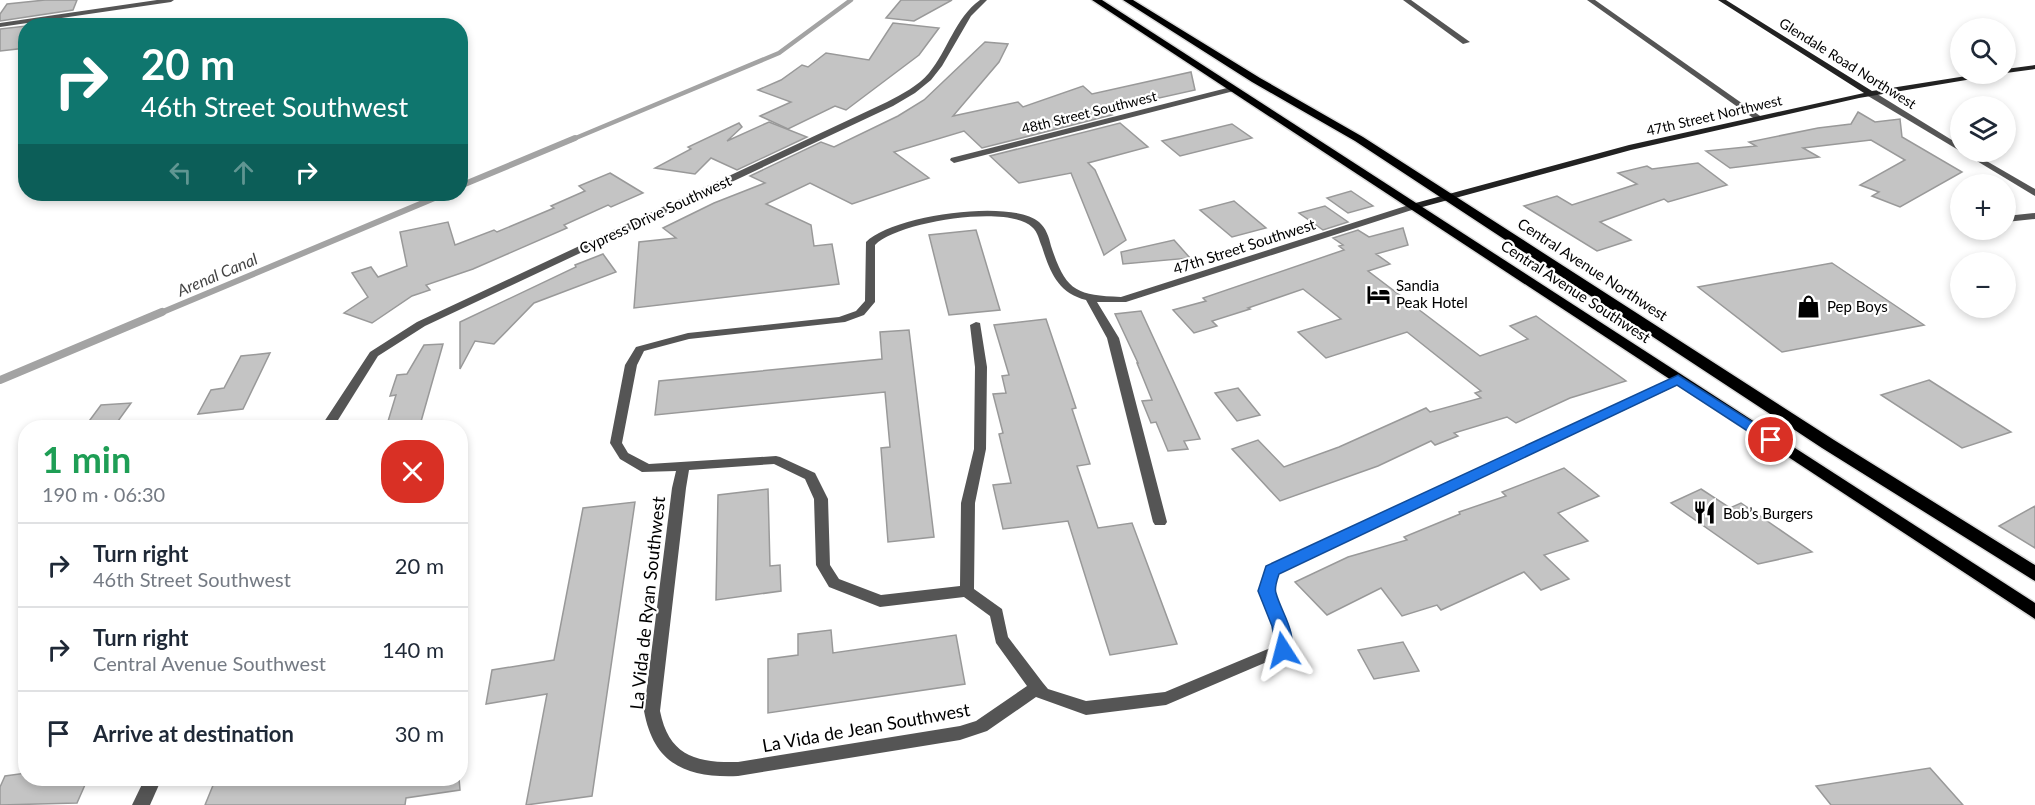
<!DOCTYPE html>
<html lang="en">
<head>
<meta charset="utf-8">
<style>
  :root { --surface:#fff; --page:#f6f6f7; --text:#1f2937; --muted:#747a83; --line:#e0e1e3 }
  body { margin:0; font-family:Lato,sans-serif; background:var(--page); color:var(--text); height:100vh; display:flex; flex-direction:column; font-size:22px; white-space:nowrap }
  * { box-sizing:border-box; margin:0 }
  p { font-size:20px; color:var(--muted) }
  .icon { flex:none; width:33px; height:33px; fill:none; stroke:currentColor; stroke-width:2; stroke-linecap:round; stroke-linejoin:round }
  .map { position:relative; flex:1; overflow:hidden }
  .sheet { position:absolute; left:18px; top:420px; width:450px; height:366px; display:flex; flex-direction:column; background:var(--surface); border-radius:24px; box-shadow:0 3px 9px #0003 }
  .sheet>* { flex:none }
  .banner { position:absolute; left:18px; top:18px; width:450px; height:183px; border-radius:24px; box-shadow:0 3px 9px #0003; background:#0f766e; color:#fff; overflow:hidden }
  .controls { position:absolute; left:1950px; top:18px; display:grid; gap:12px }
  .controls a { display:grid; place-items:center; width:66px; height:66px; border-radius:50%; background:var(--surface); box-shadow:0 3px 9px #0003; font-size:30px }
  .pin { position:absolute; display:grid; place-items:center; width:51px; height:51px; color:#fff; margin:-26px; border:3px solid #fff; border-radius:50%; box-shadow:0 2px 6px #0007 }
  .me { position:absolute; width:66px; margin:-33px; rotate:351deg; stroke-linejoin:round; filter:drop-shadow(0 0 4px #0008) }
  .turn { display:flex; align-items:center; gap:21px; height:126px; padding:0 24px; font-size:27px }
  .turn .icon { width:78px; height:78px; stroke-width:2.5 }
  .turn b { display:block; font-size:42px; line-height:51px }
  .lanes { display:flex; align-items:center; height:57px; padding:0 24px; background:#0003; justify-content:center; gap:30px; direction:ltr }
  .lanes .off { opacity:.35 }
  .round { display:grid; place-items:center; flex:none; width:63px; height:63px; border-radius:24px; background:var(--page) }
  .summary { display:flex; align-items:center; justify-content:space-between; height:102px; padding:0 24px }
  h1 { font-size:36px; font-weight:700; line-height:45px; color:#1e9e55 }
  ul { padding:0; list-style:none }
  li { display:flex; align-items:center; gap:18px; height:84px; padding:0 24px; border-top:2px solid var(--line) }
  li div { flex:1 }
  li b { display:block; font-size:22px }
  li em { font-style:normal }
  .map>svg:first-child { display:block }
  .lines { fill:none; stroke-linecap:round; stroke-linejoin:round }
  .stream-far2 { stroke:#a3a3a3; stroke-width:4.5 }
  .stream-far1 { stroke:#a3a3a3; stroke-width:6 }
  .stream { stroke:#a3a3a3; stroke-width:8 }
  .building { fill:#c4c4c4; stroke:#999; stroke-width:1.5 }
  .primary-casing { stroke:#dbdbdb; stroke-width:3 }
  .street { fill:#555; fill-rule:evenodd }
  .secondary { fill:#222; fill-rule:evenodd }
  .primary { fill:#000; fill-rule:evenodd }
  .route { fill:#1a73e8; stroke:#114b97; stroke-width:1.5 }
  .labels { text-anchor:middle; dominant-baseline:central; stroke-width:4.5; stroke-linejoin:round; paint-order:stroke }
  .far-street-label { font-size:14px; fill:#000; stroke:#fff }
  .street-label { font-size:15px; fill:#000; stroke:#fff }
  .poi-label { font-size:15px; fill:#000; stroke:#fff; text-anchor:start }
  .water-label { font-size:16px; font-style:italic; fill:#444; stroke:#fff }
  .near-street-label { font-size:18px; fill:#000; stroke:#fff }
</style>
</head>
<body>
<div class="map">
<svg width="2035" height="805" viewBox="0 0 2035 805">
  <rect width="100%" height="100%" fill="#fff"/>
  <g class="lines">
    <polyline class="stream-far2" points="571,140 779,53 851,0"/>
    <g class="stream-far1">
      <polyline points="460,186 575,138"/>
      <polyline points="158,314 444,194"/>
    </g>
    <polyline class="stream" points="0,380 162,312"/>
  </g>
  <g class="building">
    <polygon points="45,0 77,0 73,10 0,21 0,14 7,4"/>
    <polygon points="901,0 952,0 914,21 886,18"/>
    <polygon points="893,23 939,28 919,55 846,110 835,106 788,129 760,116 791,102 758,90 781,80 802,65 808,67 826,53 869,60"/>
    <polygon points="26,26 26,48 0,51 0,29"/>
    <polygon points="985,42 1008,44 999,62 953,116 1018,102 1023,107 1083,86 1092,94 1191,72 1195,90 1105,110 1112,115 982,148 964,131 894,152 929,178 852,204 810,183 766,204 811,225 814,246 832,244 839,284 634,308 639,242 676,238 663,228 714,203 765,183 750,176 821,142 834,147 898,116 924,100"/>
    <polygon points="1858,112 1875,122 1900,119 1902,137 1962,172 1900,207 1872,196 1879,192 1860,185 1905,160 1871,140 1803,148 1819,157 1730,168 1706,151 1756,146 1749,142 1818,128 1851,124"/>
    <polygon points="769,122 807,137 737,170 711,158 695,174 655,168 691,149 688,147 739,123 742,127 727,141"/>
    <polygon points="1120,123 1148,147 1088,163 1095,170 1126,240 1104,255 1071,173 1019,183 990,156"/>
    <polygon points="1232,124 1252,138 1180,156 1162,141"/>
    <polygon points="1698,163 1727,185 1668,202 1664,199 1600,222 1631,240 1597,251 1524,206 1557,196 1572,205 1637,184 1618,173 1647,166 1652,169"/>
    <polygon points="610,173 643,193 611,207 608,205 564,225 567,228 473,269 426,285 430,290 412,296 372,323 344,313 368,297 352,273 371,267 378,277 407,266 400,232 448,222 455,245 494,230 497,232 554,208 551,206 585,191 579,186"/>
    <polygon points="1351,191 1373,206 1348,213 1327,198"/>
    <polygon points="1234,201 1266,228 1232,237 1200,210"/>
    <polygon points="1325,206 1348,222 1323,230 1299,213"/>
    <polygon points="1403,228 1408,245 1376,254 1390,264 1368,271 1480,356 1528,339 1510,326 1536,316 1626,381 1570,398 1516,423 1507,417 1454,433 1458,436 1435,445 1431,441 1378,466 1280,501 1232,449 1258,440 1284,467 1339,447 1426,408 1430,412 1481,398 1475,393 1481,391 1407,332 1326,358 1298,332 1341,319 1303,289 1248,308 1250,309 1212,321 1217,326 1194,333 1173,310 1206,301 1203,298 1344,250 1339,246 1343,245 1333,238 1358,230 1369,237"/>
    <polygon points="976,230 1000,310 949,315 929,235"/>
    <polygon points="1174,240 1190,258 1123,264 1121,252"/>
    <polygon points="603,254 616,272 534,303 494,344 475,341 460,369 460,322 576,267 575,265"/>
    <polygon points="1832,263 1924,325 1782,352 1698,287"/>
    <polygon points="1141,311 1200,439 1184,441 1188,449 1168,451 1156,422 1151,423 1142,401 1152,400 1137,363 1138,363 1115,314"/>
    <polygon points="1046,319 1076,408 1072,409 1090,464 1077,466 1098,528 1132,523 1177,644 1110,655 1068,521 1003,529 993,485 1011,483 999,434 1003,433 993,394 1006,393 1002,376 1009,375 994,325"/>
    <polygon points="909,330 934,537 888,542 881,448 890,447 885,392 655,415 659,381 882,359 880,332"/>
    <polygon points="443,344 420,425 386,428 396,395 390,396 397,375 407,374 424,345"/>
    <polygon points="270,353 243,409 198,414 211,390 224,388 241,356"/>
    <polygon points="1929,380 2011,432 1962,448 1881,395"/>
    <polygon points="1238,388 1260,415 1237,421 1215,393"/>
    <polygon points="131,403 113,428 84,428 101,405"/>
    <polygon points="1564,468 1599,496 1558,513 1588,541 1544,555 1569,579 1541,590 1524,572 1441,610 1437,605 1402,616 1381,588 1327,615 1295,582 1348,557 1407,540 1404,537 1460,514 1459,512 1506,496 1502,492"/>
    <polygon points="768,489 770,566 780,565 781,591 716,600 718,495"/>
    <polygon points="1701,489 1730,508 1741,503 1812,552 1758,564 1671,503"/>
    <polygon points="635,502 592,796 526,805 547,694 486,704 492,670 554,660 583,508"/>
    <polygon points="2035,506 2035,548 1999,526"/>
    <polygon points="831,630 833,653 956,635 965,684 768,713 768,659 798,655 798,634"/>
    <polygon points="1403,642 1419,671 1374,679 1358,650"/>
    <polygon points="1930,768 1963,805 1831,805 1816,786"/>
    <polygon points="26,773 26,778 88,778 77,803 0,805 0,787 5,776"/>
    <polygon points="216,778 459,778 460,790 406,798 405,805 205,805"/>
  </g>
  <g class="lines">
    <defs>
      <g id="primary">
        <polygon points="1092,0 1102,0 2035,603 2035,619"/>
        <polygon points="1123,0 1133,0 1260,78 1363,137 1834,440 2035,565 2035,581 1822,448 1355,141 1252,82"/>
      </g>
    </defs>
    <use href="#primary" class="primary-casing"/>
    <g class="street">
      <polygon points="157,0 174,0 171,2 0,27 0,23"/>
      <path d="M980 0H987L971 16 942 66 931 80 915 93 893 106 425 326 378 356 333 428H320L370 352 417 322 887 102C902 94 918 86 929 73 948 50 955 18 980 0Z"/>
      <polygon points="1403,0 1411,0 1470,42 1463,44"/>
      <polygon points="1587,0 1595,0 1763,118 1756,120"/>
      <polygon points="1231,87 1234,87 1234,91 954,163 950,160 951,158"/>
      <polygon points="1868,92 1874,92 1960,145 1960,151 1868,96"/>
      <polygon points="1962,152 1971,152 2035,189 2035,196"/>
      <path d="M1415 203 1420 206 1418 208 1126 302H1097L1119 338 1167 522 1165 525H1155L1153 522 1107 338 1086 300C1058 293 1050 272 1042 247 1039 240 1038 232 1032 227 1008 204 897 222 875 245V302L864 315 845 322 689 339 644 351 637 365 622 443 628 453 649 464 776 456 780 457 815 473 828 499 830 565 839 579 881 595 960 586 961 503 974 449 975 367 970 325 976 322 980 323 987 367 986 449 975 503 974 589 1002 609 1008 637 1043 683 1048 689 1086 701 1165 692 1275 646 1274 626 1259 591 1266 567 1674 377H1682L1684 380 1682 383 1277 574C1276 580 1273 587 1274 593 1279 612 1298 634 1288 653L1166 705 1086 715 1036 697 987 731 960 740 738 776C687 778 654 765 644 711L672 488 676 471 642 472 620 459 610 443 625 365 636 347 688 333 839 317 856 311 865 301 866 242C891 216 1010 198 1039 222 1046 228 1049 237 1051 246 1066 291 1075 295 1121 297ZM774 464 805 479 814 499 816 565 829 587 880 607 964 597 990 616 996 643 1027 686 976 721 960 726 738 762C696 763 669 756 660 711L686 488 689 470Z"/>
      <polygon points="2035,213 2035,219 2006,222 2006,216"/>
      <polygon points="145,778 162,778 150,805 132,805"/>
    </g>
    <g class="secondary">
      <polygon points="1718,0 1726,0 1872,91 1979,74 1994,74 1990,76 1859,98 1631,150 1415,209 1410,206 1412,204 1629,145 1864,93"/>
      <polygon points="2035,65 2035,69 2006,73 2006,69"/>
    </g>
    <use href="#primary" class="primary"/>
  </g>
  <path class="route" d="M1678 375 1776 437 1778 440 1776 443H1766L1677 385 1279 574C1277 580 1274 588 1276 593 1281 612 1299 635 1289 654L1283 656 1277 654 1272 626 1258 591 1266 566Z"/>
  <defs>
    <symbol id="hotel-bare" viewBox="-9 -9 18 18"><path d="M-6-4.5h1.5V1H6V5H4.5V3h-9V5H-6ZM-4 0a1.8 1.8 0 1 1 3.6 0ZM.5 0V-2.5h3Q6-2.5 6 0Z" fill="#000" stroke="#fff" stroke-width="2.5" paint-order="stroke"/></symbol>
    <symbol id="shop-bare" viewBox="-9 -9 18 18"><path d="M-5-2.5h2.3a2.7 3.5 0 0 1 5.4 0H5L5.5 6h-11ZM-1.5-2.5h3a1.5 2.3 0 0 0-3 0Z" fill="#000" stroke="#fff" stroke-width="2.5" paint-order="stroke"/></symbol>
    <symbol id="restaurant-bare" viewBox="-9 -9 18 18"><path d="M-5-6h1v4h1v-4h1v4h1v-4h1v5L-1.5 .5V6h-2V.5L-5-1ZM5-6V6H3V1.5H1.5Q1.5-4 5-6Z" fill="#000" stroke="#fff" stroke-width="2.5" paint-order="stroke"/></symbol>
  </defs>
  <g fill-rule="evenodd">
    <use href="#hotel-bare" x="1362" y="278" width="33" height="33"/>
    <use href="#shop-bare" x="1792" y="290" width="33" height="33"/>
    <use href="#restaurant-bare" x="1688" y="496" width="33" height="33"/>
  </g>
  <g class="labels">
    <g class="far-street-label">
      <text transform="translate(1848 63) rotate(32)">Glendale Road Northwest</text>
      <text transform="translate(1089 112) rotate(-14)">48th Street Southwest</text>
      <text transform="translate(1714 115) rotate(-13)">47th Street Northwest</text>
    </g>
    <g class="street-label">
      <text transform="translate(655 214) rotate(-25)">Cypress Drive Southwest</text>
      <text transform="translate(1244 246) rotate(-18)">47th Street Southwest</text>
      <text transform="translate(1593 269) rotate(33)">Central Avenue Northwest</text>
      <text transform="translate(1576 291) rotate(33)">Central Avenue Southwest</text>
    </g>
    <g class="poi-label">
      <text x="1396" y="285">Sandia<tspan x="1396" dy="17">Peak Hotel</tspan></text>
      <text x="1827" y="306">Pep Boys</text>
      <text x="1723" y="513">Bob’s Burgers</text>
    </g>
    <g class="water-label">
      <text transform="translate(217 274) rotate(-23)">Arenal Canal</text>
    </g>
    <g class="near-street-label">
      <text transform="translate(647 603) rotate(-84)">La Vida de Ryan Southwest</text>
      <text transform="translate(866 727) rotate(-10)">La Vida de Jean Southwest</text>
    </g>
  </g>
</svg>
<div class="controls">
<a><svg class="icon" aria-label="search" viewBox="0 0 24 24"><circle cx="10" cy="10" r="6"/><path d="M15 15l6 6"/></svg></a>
<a><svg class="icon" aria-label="layers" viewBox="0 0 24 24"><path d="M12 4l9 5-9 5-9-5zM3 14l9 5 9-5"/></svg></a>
<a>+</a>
<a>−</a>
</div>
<div class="pin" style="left:1771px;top:440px;background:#d93025"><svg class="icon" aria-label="arrive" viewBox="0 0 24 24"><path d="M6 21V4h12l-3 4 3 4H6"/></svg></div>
<svg class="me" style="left:1283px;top:650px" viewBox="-20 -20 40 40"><path d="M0-17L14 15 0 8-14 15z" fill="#1a73e8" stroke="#fff" stroke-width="4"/></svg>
<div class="banner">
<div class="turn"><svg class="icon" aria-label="right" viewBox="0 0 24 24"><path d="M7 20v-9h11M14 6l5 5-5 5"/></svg><div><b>20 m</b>46th Street Southwest</div></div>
<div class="lanes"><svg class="icon off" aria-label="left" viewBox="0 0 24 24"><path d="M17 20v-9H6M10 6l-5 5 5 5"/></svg><svg class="icon off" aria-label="ahead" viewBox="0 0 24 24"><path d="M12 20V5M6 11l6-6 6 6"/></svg><svg class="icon" aria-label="right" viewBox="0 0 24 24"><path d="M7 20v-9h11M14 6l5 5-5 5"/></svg></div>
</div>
<section class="sheet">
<div class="summary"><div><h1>1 min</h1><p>190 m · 06:30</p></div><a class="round" style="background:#d93025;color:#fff"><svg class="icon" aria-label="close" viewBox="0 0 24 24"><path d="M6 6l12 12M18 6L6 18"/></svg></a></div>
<ul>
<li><svg class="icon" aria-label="right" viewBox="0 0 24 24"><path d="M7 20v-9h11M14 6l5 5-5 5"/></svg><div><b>Turn right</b><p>46th Street Southwest</p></div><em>20 m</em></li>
<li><svg class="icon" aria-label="right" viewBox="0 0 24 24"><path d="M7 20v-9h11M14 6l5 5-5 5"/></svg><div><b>Turn right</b><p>Central Avenue Southwest</p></div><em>140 m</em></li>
<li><svg class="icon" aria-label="arrive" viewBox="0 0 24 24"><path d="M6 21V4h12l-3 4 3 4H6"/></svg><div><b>Arrive at destination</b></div><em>30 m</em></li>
</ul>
</section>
</div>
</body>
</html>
